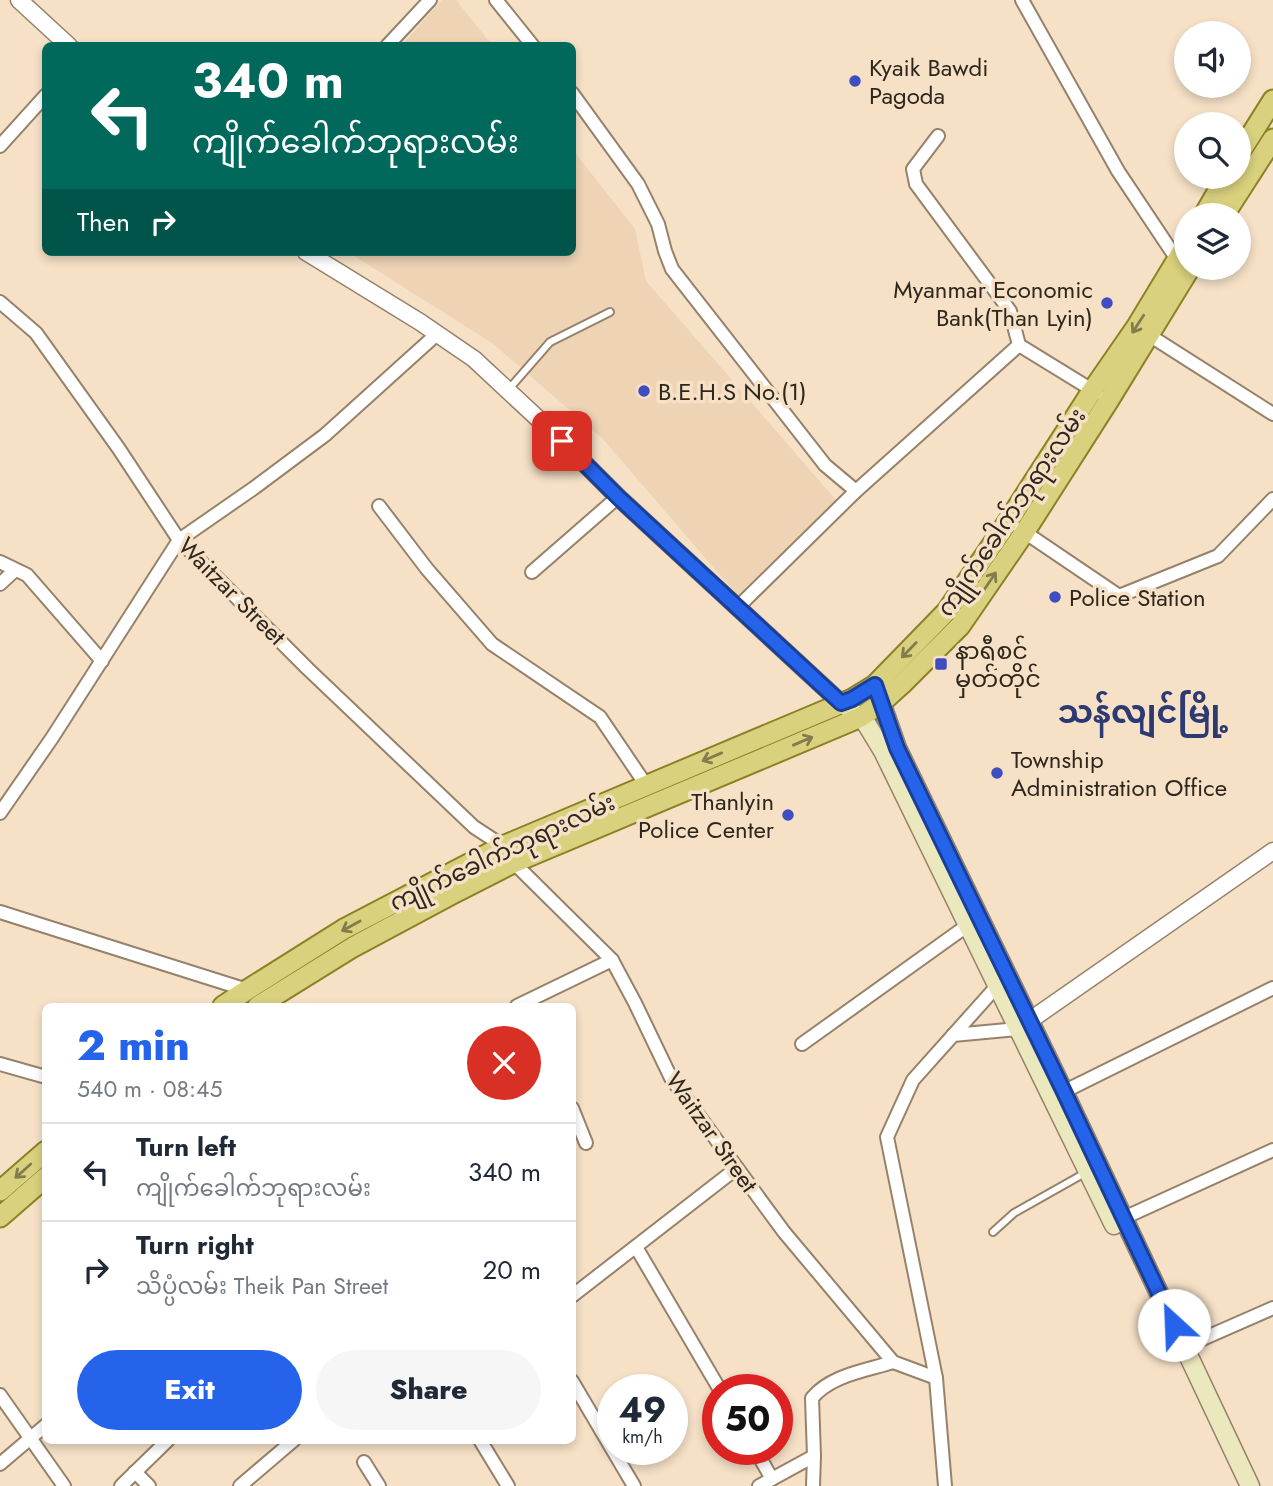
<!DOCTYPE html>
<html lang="en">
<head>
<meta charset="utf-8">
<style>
  :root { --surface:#fff; --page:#f6f6f7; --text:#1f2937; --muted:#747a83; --line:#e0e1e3; --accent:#2563eb }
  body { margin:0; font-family:Jost,"Noto Sans Myanmar",sans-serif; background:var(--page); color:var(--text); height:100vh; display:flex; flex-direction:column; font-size:26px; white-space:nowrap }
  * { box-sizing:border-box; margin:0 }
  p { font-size:23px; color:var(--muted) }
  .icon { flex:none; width:38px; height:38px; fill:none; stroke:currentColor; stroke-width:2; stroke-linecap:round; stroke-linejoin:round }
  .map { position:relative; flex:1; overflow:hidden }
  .sheet { position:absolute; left:42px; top:1003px; width:534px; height:441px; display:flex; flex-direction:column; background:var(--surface); border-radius:10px; box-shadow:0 4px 10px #0003 }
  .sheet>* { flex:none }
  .banner { position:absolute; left:42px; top:42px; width:534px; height:214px; border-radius:10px; box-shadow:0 4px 10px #0003; background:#00695c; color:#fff; overflow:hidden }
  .controls { position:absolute; left:1174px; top:21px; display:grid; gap:14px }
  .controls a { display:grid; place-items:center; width:77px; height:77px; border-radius:50%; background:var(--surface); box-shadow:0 4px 10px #0003; font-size:35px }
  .speed { position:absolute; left:597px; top:1374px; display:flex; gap:14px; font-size:35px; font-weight:700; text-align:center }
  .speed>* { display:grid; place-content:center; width:91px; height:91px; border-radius:50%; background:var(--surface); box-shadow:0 4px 10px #0003; line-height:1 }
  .speed small { font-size:18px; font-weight:400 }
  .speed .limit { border:10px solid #d22; background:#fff; color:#111 }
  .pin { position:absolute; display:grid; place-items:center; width:60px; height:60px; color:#fff; margin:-30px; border-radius:14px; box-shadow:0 4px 10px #0006 }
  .me { position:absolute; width:77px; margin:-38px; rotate:335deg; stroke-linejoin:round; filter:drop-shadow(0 0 5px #0008) }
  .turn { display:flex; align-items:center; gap:24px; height:147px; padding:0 35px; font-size:32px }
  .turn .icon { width:91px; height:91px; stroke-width:2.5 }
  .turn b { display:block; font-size:49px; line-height:60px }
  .then { display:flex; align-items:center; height:66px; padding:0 35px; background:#0003; gap:14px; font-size:26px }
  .round { display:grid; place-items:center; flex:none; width:74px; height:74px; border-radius:37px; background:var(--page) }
  .head { display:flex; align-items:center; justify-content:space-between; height:119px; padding:0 35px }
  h1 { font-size:42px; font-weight:800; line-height:52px; color:var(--accent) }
  .action { display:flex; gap:14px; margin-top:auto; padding:14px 35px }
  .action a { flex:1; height:80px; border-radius:42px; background:var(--accent); color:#fff; font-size:28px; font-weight:800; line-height:80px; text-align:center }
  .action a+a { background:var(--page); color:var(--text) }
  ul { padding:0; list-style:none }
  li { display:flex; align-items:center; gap:21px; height:98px; padding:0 35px; border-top:2px solid var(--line) }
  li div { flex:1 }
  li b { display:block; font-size:26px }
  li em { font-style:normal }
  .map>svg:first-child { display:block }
  .built { fill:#eed3b5 }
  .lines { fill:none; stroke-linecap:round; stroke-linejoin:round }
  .service-casing { stroke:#96826b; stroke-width:10 }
  .minor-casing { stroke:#96826b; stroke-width:16 }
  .tertiary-casing { stroke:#96826b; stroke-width:19 }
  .secondary-casing { stroke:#96826b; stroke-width:21 }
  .primary-casing { stroke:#8c8124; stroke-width:23 }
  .service { stroke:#fff; stroke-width:6 }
  .minor { stroke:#fff; stroke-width:12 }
  .tertiary { stroke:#fff; stroke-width:16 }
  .secondary { stroke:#ece8be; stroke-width:18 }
  .primary { stroke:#d9d17d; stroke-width:19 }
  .oneway { stroke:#847c4d }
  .route-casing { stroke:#184099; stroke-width:18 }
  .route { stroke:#2563eb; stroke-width:12 }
  .poi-dot { fill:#3f4dc0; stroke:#f6e1c7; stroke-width:2.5 }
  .labels { text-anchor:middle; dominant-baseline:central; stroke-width:7; stroke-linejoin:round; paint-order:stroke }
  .poi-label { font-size:24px; fill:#2e271d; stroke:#f6e1c7; text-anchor:start }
  .street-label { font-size:24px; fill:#2e271d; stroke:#f6e1c7 }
  .district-label { font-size:32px; font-weight:bold; fill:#2d3973; stroke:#f6e1c7 }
</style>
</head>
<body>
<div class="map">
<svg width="1273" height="1486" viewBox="0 0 1273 1486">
  <rect width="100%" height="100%" fill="#f6e1c7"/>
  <g class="built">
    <polygon points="442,0 456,0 492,45 402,45"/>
    <polygon points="572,149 635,229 646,281 836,500 739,597 602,438 492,343 348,252 572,252"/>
  </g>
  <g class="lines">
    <defs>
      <g id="service">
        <polyline points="509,389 550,342 610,312"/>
        <polyline points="993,1232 1014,1213 1085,1173"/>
      </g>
      <g id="minor">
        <polyline points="496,0 533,46"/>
        <polyline points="1022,0 1118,171 1178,261"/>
        <polyline points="387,46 430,0"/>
        <polyline points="572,93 638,184 658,224 665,251 672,269 825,465 856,491"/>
        <polyline points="938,136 913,169 916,184 1010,311 1019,345 1097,393"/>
        <polyline points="0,146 46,95"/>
        <polyline points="0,302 36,333 119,449 179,540 308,669 474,827 503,846"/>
        <polyline points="1149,335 1273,414"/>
        <polyline points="379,506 427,569 492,644 600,717 646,785"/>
        <polyline points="1020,529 1119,596 1218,556 1273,499"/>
        <polyline points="0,562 27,575 102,661"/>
        <polyline points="532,572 618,497"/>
        <polyline points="0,584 15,570"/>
        <polyline points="738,607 856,491 1019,345"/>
        <polyline points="0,813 52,738 179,540 254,488 325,435 438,333"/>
        <polyline points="514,863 612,960 635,1003 671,1078 784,1232 893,1362 936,1378"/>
        <polyline points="0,912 247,990"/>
        <polyline points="517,1006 612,960"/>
        <polyline points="953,1035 1018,1029"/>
        <polyline points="802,1044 968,925"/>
        <polyline points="0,1064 46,1077"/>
        <polyline points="1057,1095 1273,988"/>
        <polyline points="572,1108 586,1143"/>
        <polyline points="1117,1221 1273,1150"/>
        <polyline points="636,1247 720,1390"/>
        <polyline points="572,1296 737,1168"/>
        <polyline points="1175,1351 1273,1308"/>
        <polyline points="572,1381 634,1486"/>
        <polyline points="0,1395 64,1486"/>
        <polyline points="480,1440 508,1486"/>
        <polyline points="755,1449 772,1479"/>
        <polyline points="364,1462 379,1486"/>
        <polyline points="0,1464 46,1425"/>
        <polyline points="135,1472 149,1486"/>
        <polyline points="121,1486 168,1440"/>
        <polyline points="240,1486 294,1440"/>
        <polyline points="759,1486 814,1456"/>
        <path d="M813 1486 814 1456 812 1398C831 1375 865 1371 893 1362"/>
        <polyline points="945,1486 936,1378 887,1137 913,1080 997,986"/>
      </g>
      <g id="tertiary">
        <polyline points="19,0 69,46"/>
        <polyline points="306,252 420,322 474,359 562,441 618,497 841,703"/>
        <polyline points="1019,1028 1273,851"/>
      </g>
      <g id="secondary">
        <polyline points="877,691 897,748 1064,1092 1250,1486"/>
        <polyline points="850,710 866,723 883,751 1114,1225"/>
      </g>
      <g id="primary">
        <polyline points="1239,154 1273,100"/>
        <polyline points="1204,215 1226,177"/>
        <polyline points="1224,215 1273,139"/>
        <polyline points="223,1006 247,990 344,929 503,846 852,699 875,685 947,611 1009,520 1092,391 1137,326 1186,245"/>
        <polyline points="258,1006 353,947 452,894 511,864 861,717 881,703 902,684 960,626 1024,533 1109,400 1190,268"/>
        <polyline points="0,1191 46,1151"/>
        <polyline points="0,1217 46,1177"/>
      </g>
    </defs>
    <use href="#service" class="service-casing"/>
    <use href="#minor" class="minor-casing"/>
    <use href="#tertiary" class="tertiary-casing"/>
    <use href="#secondary" class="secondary-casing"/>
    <use href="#primary" class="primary-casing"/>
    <use href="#service" class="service"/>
    <use href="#minor" class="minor"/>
    <use href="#tertiary" class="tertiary"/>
    <use href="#secondary" class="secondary"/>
    <use href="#primary" class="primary"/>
  </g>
  <defs><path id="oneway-shaft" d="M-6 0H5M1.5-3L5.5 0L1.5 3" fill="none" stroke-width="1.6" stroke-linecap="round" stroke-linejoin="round" transform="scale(1.75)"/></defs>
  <g class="oneway">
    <use href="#oneway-shaft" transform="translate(1138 324) rotate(123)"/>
    <use href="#oneway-shaft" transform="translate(990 581) rotate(-56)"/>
    <use href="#oneway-shaft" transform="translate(909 650) rotate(134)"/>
    <use href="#oneway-shaft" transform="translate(803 741) rotate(-23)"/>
    <use href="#oneway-shaft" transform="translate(712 757) rotate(157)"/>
    <use href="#oneway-shaft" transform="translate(351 926) rotate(151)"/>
    <use href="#oneway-shaft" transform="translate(23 1171) rotate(138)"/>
  </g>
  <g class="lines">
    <defs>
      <polyline id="route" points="562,441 618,497 841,703 852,699 875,685 897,748 1064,1092 1174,1325"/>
    </defs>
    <use href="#route" class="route-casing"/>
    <use href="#route" class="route"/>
  </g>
  <g class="poi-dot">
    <circle cx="855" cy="81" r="7"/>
    <circle cx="1107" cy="303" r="7"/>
    <circle cx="644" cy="391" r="7"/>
    <circle cx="1055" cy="597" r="7"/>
    <rect x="934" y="657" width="14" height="14" rx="3.5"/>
    <circle cx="997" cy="773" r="7"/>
    <circle cx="788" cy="815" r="7"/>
  </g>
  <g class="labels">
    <g class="poi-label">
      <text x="869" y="67">Kyaik Bawdi<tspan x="869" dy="28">Pagoda</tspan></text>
      <text x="1093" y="289" text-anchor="end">Myanmar Economic<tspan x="1093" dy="28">Bank(Than Lyin)</tspan></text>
      <text x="658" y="391">B.E.H.S No.(1)</text>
      <text x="1069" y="597">Police Station</text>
      <text x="955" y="650">နာရီစင်<tspan x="955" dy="28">မှတ်တိုင်</tspan></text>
      <text x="1011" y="759">Township<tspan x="1011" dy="28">Administration Office</tspan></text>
      <text x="774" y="801" text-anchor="end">Thanlyin<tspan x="774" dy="28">Police Center</tspan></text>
    </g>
    <g class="street-label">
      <text transform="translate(1011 512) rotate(-56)">ကျိုက်ခေါက်ဘုရားလမ်း</text>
      <text transform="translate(232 591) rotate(45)">Waitzar Street</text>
      <text transform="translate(502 852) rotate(-25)">ကျိုက်ခေါက်ဘုရားလမ်း</text>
      <text transform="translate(712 1132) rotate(55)">Waitzar Street</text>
    </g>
    <g class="district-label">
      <text x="1143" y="712">သန်လျင်မြို့</text>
    </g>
  </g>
</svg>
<div class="controls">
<a><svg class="icon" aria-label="sound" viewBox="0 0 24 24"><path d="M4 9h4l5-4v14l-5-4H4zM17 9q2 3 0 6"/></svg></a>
<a><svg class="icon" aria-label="search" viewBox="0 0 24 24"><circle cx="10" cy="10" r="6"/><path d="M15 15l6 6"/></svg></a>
<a><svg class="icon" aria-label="layers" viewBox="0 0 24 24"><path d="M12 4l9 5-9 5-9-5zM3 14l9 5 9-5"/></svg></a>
</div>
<div class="speed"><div>49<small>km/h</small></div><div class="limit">50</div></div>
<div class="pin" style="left:562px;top:441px;background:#d93025"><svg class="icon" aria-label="arrive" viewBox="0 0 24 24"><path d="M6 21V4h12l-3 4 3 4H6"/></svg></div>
<svg class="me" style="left:1174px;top:1325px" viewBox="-20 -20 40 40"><circle r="19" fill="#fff"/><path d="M0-13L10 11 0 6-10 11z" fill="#2563eb"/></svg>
<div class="banner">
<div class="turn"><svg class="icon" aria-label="left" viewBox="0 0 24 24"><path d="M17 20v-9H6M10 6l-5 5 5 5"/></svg><div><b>340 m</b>ကျိုက်ခေါက်ဘုရားလမ်း</div></div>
<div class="then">Then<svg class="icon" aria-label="right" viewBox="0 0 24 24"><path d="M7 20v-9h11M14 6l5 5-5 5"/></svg></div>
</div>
<section class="sheet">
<div class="head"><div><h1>2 min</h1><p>540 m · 08:45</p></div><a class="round" style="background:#d93025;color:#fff"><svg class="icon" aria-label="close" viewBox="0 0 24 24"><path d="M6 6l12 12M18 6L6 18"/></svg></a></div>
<ul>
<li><svg class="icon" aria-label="left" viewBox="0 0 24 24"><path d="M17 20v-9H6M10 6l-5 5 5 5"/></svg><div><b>Turn left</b><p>ကျိုက်ခေါက်ဘုရားလမ်း</p></div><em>340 m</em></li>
<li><svg class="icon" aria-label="right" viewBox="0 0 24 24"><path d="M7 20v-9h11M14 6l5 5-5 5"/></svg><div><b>Turn right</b><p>သိပ္ပံလမ်း Theik Pan Street</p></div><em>20 m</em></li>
</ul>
<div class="action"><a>Exit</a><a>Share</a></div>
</section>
</div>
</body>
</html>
